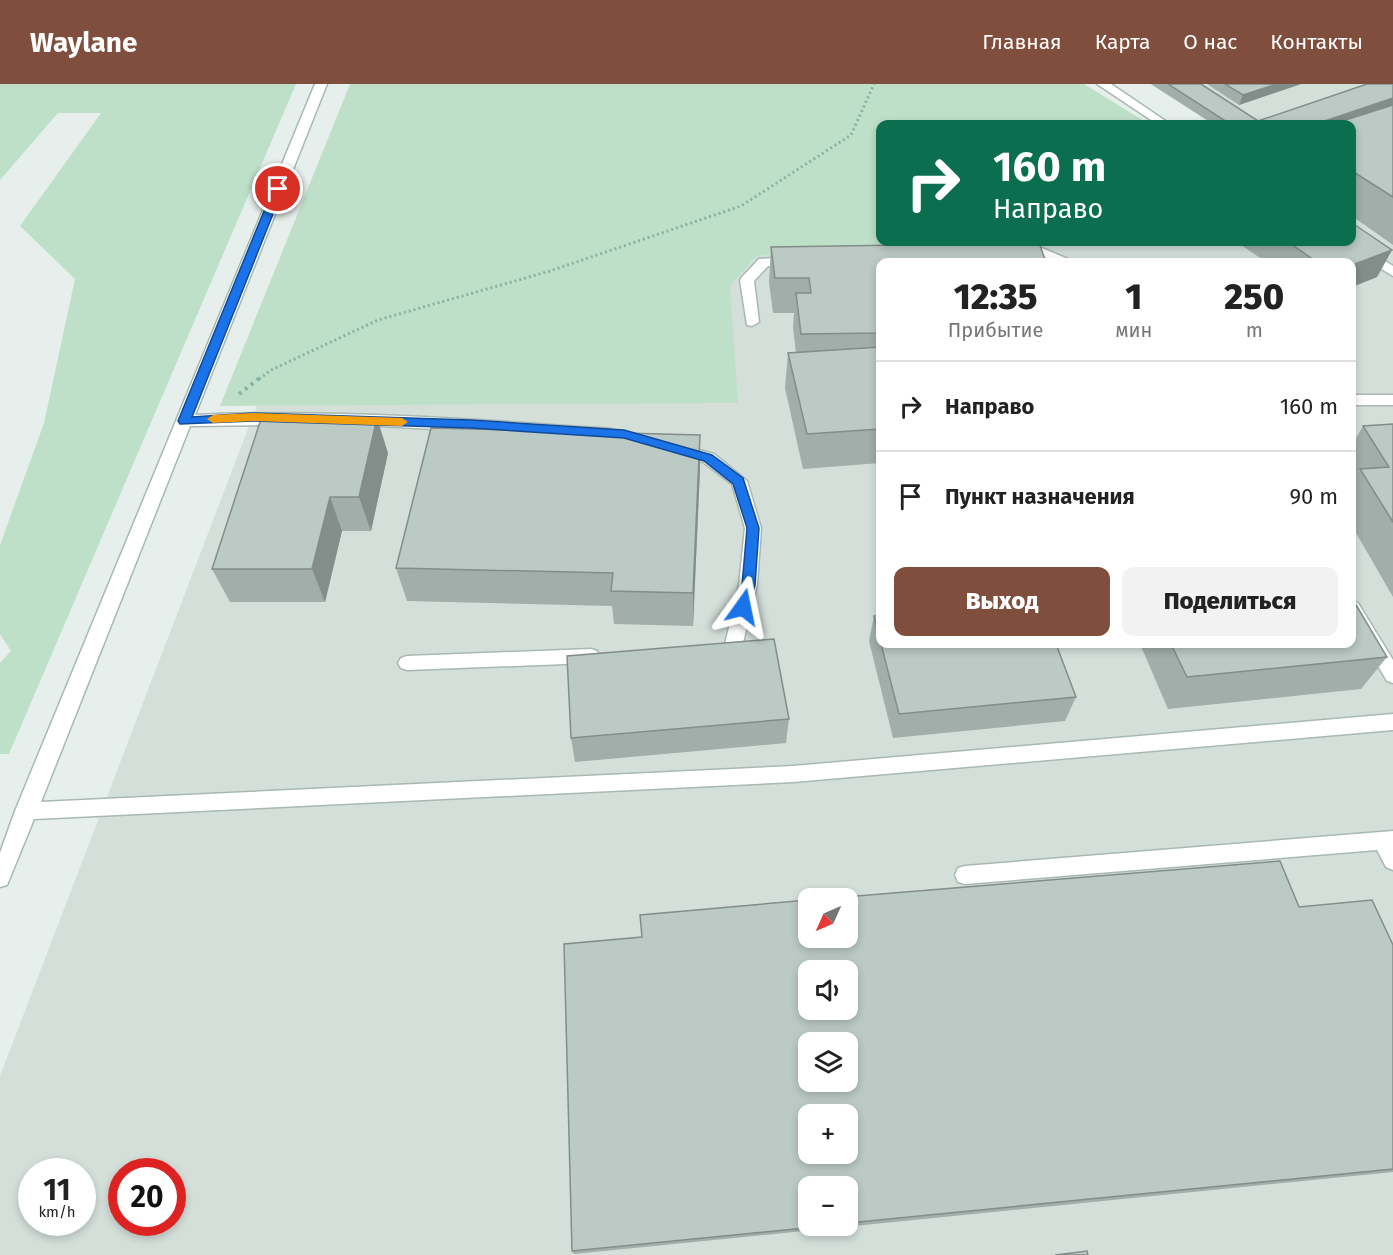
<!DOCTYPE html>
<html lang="ru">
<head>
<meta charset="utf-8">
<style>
  :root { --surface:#fff; --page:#f2f2f2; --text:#222; --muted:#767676; --line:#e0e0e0; --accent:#804e3d }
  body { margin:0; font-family:"Fira Sans",sans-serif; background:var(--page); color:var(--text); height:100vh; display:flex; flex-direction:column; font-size:22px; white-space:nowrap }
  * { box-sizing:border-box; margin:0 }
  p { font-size:20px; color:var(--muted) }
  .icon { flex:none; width:33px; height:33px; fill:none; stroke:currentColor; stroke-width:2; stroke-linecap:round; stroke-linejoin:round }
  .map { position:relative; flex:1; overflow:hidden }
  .details { position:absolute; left:876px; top:174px; width:480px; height:390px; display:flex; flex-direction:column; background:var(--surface); border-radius:12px; box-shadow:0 3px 9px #0003 }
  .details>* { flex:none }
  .guide { position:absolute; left:876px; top:36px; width:480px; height:126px; border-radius:12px; box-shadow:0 3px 9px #0003; background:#0b6e4f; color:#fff; overflow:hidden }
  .needle { width:39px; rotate:225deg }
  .fabs { position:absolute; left:798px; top:804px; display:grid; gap:12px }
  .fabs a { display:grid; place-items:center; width:60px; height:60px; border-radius:12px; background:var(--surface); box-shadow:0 3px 9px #0003; font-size:30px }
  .speed { position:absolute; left:18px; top:1074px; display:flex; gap:12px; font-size:30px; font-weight:700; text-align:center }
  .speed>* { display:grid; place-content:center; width:78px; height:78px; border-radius:50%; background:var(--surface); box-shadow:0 3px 9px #0003; line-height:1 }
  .speed small { font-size:15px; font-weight:400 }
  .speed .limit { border:9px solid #d22; background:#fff; color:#111 }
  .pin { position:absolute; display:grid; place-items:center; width:51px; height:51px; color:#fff; margin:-26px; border:3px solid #fff; border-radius:50%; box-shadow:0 2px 6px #0007 }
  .me { position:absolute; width:66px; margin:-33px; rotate:12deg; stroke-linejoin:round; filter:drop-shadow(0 0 4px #0008) }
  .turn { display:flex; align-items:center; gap:21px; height:126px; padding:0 18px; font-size:27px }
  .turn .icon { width:78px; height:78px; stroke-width:2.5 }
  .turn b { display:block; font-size:42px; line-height:51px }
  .eta { display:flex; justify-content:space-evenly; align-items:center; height:102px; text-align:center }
  .eta b { font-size:36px; font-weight:800; line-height:42px }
  .primary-button { display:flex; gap:12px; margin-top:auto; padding:12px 18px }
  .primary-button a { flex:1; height:69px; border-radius:12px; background:var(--accent); color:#fff; font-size:24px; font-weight:800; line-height:69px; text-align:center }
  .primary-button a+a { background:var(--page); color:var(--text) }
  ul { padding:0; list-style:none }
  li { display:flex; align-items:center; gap:18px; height:90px; padding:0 18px; border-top:2px solid var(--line) }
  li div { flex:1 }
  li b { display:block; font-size:22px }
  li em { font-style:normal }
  header { display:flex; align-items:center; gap:36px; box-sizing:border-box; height:84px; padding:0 30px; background:var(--accent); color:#fff }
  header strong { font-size:28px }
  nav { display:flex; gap:33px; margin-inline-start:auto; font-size:21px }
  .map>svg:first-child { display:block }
  .built { fill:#d4dfda; fill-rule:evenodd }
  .green { fill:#bfe0c8 }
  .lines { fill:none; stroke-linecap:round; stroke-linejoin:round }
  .minor-casing { stroke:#a8b8b2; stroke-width:3 }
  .path-far1 { stroke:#86b3a5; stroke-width:3; stroke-dasharray:2 3; stroke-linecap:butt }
  .path { stroke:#86b3a5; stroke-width:4; stroke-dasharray:3 4.5; stroke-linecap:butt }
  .minor { fill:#fff; fill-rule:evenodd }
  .wall { fill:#a1aea9; fill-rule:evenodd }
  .shaded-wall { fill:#838d89 }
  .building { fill:#bbcac4; stroke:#838d89; stroke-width:1.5; fill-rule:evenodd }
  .route { fill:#1a73e8; stroke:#114b97; stroke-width:1.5 }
  .slow { fill:#f59e0b }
</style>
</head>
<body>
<header>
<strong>Waylane</strong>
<nav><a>Главная</a><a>Карта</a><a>О нас</a><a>Контакты</a></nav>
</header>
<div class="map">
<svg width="1393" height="1171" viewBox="0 0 1393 1171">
  <rect width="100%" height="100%" fill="#e6efeb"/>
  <path class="built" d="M1150 0H1393V1171H0V992L266 298 728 153 880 158H1352V40H1213ZM880 178H1352V560H880ZM808 814H848V854H808ZM808 886H848V926H808ZM808 958H848V998H808ZM808 1030H848V1070H808ZM32 1088H82V1138H32ZM122 1088H172V1138H122ZM808 1102H848V1142H808Z"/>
  <g class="green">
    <polygon points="0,0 296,0 9,670 0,670 0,579 11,567 0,550 0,461 44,339 75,195 20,142 101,29 58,29 0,96"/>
    <polygon points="350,0 1084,0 1149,40 880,40 880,158 921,158 756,172 730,202 738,319 220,322"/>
  </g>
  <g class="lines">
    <defs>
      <g id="minor">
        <path d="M315 0H327L195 331C334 325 472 335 611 345L619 350 611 355 344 340 190 342 41 718 793 682 1393 630V646L793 698 34 735 7 801 0 803V769L15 727Z"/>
        <polygon points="1097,0 1111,0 1170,40 1157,40"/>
        <polygon points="1352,156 1393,182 1393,192 1338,158"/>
        <path d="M1037 162 1068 175 1070 178C1056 179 1049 174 1037 171 1028 168 1020 173 1013 167L1020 163Z"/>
        <polygon points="795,173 800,174 800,180 768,182 754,197 759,238 752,242 747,241 740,196 742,193 759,175"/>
        <rect x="1352" y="311" width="41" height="10"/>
        <path d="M676 360 714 370 747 397 761 444 757 501 741 567 738 572C729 575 720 576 711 573L708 568 711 563 725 560 739 501 745 444 732 400 703 378 671 369 668 365 671 361Z"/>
        <polygon points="1352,517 1358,519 1393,576 1393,599 1387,597 1352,538"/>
        <polygon points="591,565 597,567 600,572 597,577 591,579 407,586 401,584 398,579 401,574 407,572"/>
        <polygon points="1393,747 1393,786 1386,783 1377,766 965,800 958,798 955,791 958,784 965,782"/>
      </g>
    </defs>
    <use href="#minor" class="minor-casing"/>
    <polyline class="path-far1" points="259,295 271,286 378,236 550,187 741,122 851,51 874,0"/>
    <polyline class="path" points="239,310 261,293"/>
    <use href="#minor" class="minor"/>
  </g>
  <g class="wall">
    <polygon points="1151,0 1201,0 1258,37 1393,0 1393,161 1352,132 1352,40 1213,40"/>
    <polygon points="1207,0 1301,0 1239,21"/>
    <polygon points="1237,158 1352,158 1392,166 1377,193 1352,203 1352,178 1266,178"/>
    <polygon points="771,163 880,178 880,379 803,385 785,304 788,269 796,269 793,244 794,229 773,229 769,198"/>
    <polygon points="1393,340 1393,513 1352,442 1352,398 1353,396 1352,393 1352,361 1363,342"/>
    <polygon points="700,351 700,385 693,542 614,540 612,522 407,517 396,484"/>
    <polygon points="388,369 371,447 342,447 325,518 230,518 212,485"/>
    <polygon points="880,531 880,560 1056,560 1076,613 1065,637 893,654 869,557 874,532"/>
    <polygon points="1140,560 1352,560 1387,573 1361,605 1168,625"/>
    <polygon points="789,635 786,659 575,678 571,654"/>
    <path d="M1299 823 1393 861V1088L574 1170 572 1167ZM848 1102V1142H808Z"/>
  </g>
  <g class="shaded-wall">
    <polygon points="1277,0 1301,0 1239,21 1243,11"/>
    <polygon points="1393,14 1393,21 1339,40 1316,40"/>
    <polygon points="1392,166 1377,193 1352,203 1352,181"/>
    <polygon points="377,334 388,369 371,447 359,413"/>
    <polygon points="700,351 700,385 693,542 693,509"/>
    <polygon points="330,413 342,447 325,518 312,485"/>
  </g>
  <g class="building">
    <polygon points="1168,0 1201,0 1258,37 1367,0 1393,0 1393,14 1316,40 1230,40"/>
    <polygon points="1225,0 1277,0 1243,11"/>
    <polygon points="1393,21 1393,113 1352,87 1352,40 1333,40"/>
    <polygon points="1352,139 1392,166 1352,181 1352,178 1317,178 1288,158 1352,158"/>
    <polygon points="1039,159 1046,178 880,178 880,249 801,250 796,209 811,209 809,194 775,194 771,163"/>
    <polygon points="880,263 880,345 807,350 788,269"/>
    <polygon points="377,334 359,413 330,413 312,485 212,485 261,335"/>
    <polygon points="1393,340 1393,438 1360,385 1389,383 1363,342"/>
    <polygon points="431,344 700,351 693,509 611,507 613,489 396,484"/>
    <polygon points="1352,514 1387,573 1187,593 1171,560 1352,560"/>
    <polygon points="880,531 880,558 874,532"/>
    <polygon points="774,555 789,635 571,654 567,572"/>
    <polygon points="881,560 1056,560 1076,613 899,630"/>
    <path d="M1280 777 1299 823 1372 816 1393 861V1085L848 1139V1102H808V1142H826L572 1167 564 860 642 853 640 831 808 816V854H848V814H832ZM808 886H848V926H808ZM808 958H848V998H808ZM808 1030H848V1070H808Z"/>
    <polygon points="1087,1167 1088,1171 1055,1171"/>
  </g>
  <polygon class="route" points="278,103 283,105 192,333 253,329 471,336 624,346 712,371 743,394 759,444 755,501 747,527 743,528 736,523 742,501 747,444 733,400 704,377 624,354 471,344 253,337 180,340 178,337 273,105"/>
  <polygon class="slow" points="253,329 402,334 408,338 402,342 253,337 213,339 207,335 213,331"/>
</svg>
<div class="fabs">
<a><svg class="needle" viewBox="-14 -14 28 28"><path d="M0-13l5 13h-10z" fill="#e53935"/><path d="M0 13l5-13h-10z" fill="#767676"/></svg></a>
<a><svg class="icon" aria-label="sound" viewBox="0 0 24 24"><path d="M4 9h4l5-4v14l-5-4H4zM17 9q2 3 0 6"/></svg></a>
<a><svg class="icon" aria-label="layers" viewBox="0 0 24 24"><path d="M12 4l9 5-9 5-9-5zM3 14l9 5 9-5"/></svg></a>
<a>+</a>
<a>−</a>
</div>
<div class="speed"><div>11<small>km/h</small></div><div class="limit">20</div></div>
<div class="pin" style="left:278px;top:105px;background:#d93025"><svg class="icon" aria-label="arrive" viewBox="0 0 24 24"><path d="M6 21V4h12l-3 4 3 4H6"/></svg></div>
<svg class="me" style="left:743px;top:523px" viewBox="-20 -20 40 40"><path d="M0-17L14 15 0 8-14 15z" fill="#1a73e8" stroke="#fff" stroke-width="4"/></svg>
<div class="guide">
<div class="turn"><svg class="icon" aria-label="right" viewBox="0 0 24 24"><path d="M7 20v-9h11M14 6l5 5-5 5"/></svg><div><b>160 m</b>Направо</div></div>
</div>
<section class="details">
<div class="eta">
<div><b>12:35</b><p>Прибытие</p></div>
<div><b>1</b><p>мин</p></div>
<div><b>250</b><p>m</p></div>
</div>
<ul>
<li><svg class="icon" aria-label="right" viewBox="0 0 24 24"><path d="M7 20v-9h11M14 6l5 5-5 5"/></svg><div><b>Направо</b></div><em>160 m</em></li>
<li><svg class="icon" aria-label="arrive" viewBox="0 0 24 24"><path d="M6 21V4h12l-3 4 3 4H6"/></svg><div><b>Пункт назначения</b></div><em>90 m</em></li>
</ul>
<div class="primary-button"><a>Выход</a><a>Поделиться</a></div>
</section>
</div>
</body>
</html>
